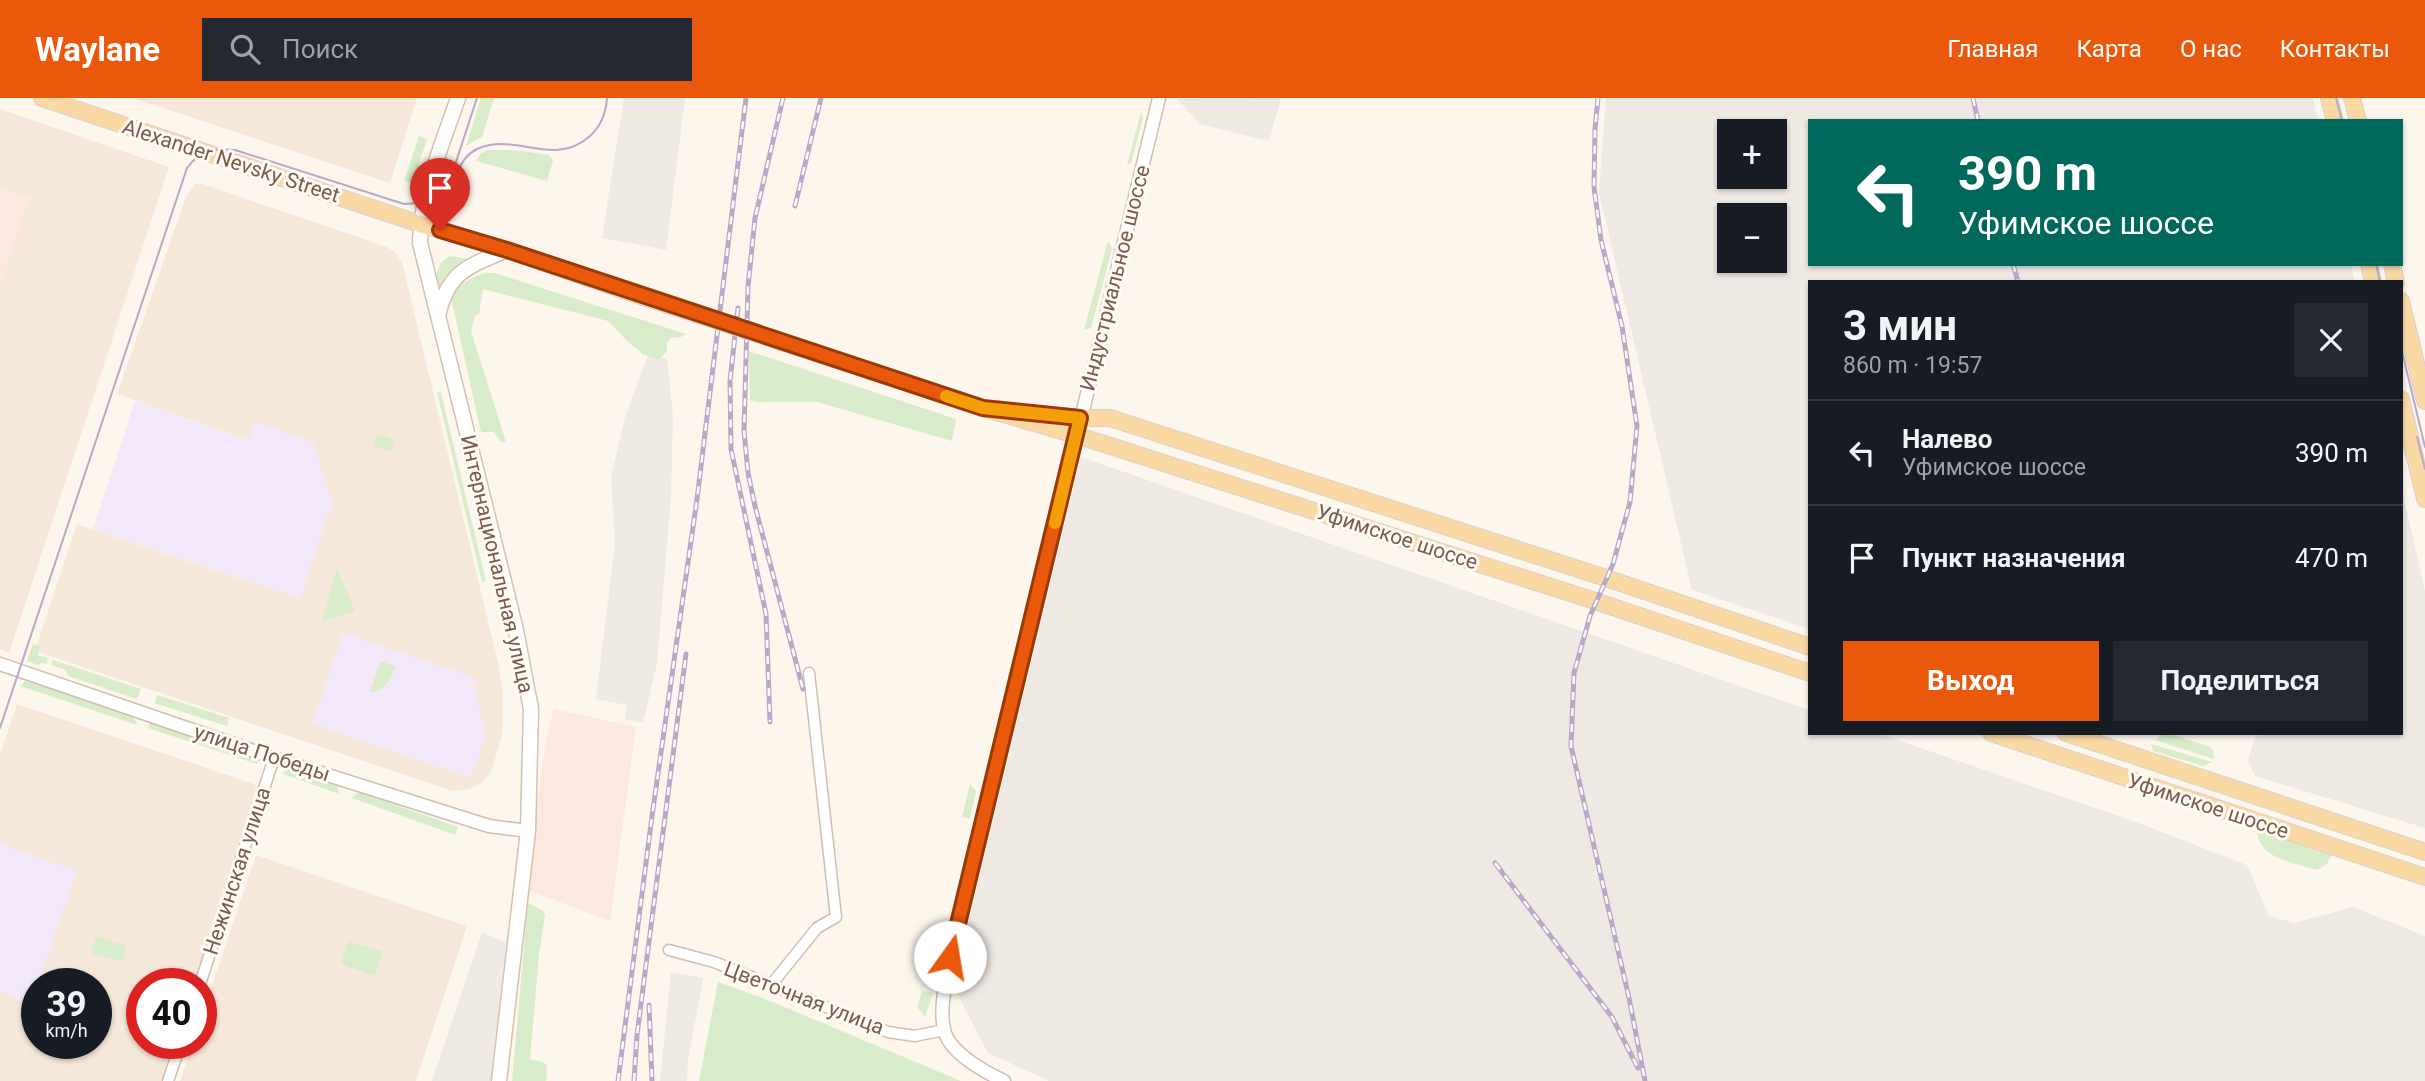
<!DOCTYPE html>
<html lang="ru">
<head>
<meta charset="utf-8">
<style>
  :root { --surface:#171b24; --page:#242831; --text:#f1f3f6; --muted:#9ea1a6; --line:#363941; --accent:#ea580c }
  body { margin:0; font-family:Roboto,sans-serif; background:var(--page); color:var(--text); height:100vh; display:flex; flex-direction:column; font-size:26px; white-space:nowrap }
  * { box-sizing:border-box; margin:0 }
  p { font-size:23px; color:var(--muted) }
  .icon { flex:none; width:38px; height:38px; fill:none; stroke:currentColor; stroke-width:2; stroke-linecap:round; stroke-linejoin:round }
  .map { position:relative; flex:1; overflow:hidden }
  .panel { position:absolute; left:1808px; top:182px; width:595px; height:455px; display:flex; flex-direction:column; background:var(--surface); border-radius:0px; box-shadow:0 2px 5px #0004 }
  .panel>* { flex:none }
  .top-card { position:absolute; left:1808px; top:21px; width:595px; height:147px; border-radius:0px; box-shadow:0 2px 5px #0004; background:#00695c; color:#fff; overflow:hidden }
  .controls { position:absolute; left:1717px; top:21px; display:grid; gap:14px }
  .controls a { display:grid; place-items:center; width:70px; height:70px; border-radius:0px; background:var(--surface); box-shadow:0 2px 5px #0004; font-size:35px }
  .speed { position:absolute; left:21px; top:870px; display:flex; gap:14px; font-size:35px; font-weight:700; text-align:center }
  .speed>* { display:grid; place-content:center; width:91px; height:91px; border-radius:50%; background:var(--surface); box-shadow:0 2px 5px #0004; line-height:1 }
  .speed small { font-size:18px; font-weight:400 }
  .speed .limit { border:10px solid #d22; background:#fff; color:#111 }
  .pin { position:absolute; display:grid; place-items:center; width:60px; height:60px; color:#fff; margin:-72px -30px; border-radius:50% 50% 50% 0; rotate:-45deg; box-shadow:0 0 7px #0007 }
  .pin .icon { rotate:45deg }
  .me { position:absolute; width:77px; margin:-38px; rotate:13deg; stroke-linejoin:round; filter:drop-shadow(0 0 5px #0008) }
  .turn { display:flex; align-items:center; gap:24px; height:147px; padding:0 35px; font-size:32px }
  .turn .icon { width:91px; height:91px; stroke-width:2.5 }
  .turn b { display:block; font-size:49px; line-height:60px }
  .round { display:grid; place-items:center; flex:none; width:74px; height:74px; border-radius:0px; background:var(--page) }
  .summary { display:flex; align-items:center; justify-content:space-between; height:119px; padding:0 35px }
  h1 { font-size:42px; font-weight:700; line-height:52px }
  .action { display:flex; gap:14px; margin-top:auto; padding:14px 35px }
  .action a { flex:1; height:80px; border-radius:0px; background:var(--accent); color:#fff; font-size:28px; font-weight:700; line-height:80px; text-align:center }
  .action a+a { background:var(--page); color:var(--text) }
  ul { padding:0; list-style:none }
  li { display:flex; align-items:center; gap:21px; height:105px; padding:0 35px; border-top:2px solid var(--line) }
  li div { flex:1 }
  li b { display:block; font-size:26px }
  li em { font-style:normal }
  header { display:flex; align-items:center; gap:42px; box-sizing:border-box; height:98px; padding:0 35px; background:var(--accent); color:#fff }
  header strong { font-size:33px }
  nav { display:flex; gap:38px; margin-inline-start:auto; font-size:24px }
  .search { width:490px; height:63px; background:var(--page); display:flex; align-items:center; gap:18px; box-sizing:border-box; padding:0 24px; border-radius:0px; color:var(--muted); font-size:26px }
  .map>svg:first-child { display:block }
  .residential { fill:#f5e8da; fill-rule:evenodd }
  .commercial { fill:#fde8e0 }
  .industrial { fill:#efe9e4; fill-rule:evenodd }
  .education { fill:#f3e8fa }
  .green { fill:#d8ecc9 }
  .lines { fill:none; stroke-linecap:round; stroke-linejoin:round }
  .minor-casing { stroke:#d1beb0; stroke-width:13 }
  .tertiary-casing { stroke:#d1beb0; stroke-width:15 }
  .secondary-casing { stroke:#d6c0b0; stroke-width:17 }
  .primary-casing { stroke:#dad1cd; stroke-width:18 }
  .minor { stroke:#fff; stroke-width:10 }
  .tertiary { stroke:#fff; stroke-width:12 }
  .secondary { stroke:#fff; stroke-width:14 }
  .primary { stroke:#fbd9a5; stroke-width:16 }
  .tram { stroke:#b9a8c9; stroke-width:2 }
  .rail-casing { stroke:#b9a8c9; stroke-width:5 }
  .rail { stroke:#fffaf3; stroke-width:2.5; stroke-dasharray:8; stroke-linecap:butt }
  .primary-bridge-casing { stroke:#dad1cd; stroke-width:18; stroke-linecap:butt }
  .primary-bridge { stroke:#fbd9a5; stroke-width:16 }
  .route-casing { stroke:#983908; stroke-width:18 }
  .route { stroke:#ea580c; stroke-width:12 }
  .slow { stroke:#f59e0b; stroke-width:12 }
  .labels { text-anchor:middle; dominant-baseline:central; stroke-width:6; stroke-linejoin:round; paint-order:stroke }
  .street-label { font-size:21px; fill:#7a5c4d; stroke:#fffaf3 }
</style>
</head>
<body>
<header>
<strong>Waylane</strong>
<div class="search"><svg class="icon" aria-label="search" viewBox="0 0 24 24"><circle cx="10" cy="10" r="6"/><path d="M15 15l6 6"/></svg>Поиск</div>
<nav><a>Главная</a><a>Карта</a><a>О нас</a><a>Контакты</a></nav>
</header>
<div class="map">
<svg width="2425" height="983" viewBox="0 0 2425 983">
  <rect width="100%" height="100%" fill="#fdf6ec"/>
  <g class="residential">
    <polygon points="132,0 417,0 390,85"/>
    <polygon points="0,11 169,69 9,555 0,551 0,180 2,181 29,100 0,91"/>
    <polygon points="195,86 203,86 387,149 395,154 402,164 499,569 503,600 502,638 491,674 480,686 469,691 453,693 35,553 77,426 300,500 332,403 255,325 249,343 117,296 186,99"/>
    <path d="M17 606 260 688 194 885 142 886V945H174L162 983H0V657ZM37 886H96V945H37Z"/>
    <polygon points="256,757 467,828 416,983 180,983 193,945 201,945 201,920"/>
  </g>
  <g class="commercial">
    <polygon points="0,91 29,100 3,181 0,180"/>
    <polygon points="554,611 636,629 610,823 530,793 537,709 546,640"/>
  </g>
  <g class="industrial">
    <polygon points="624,0 685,0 666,152 602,140"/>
    <polygon points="1281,0 1269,43 1200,26 1177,1"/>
    <path d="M1606 0H2313L2318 23H1810V166H2351L2355 184H1810L1809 531 1692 492 1599 95ZM1774 33V79H1729V33ZM1774 117V163H1729V117Z"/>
    <polygon points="648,257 667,261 673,318 671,399 657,565 643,625 625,621 627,607 596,601 615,446 611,379 625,320"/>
    <polygon points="1081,359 1809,612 1810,635 1877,635 2136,724 2247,767 2269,818 2294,825 2353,809 2425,838 2425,983 1049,983 988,955 953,888"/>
    <polygon points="2401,387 2425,493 2425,730 2255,678 2248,662 2255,639 2265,635 2401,635"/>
    <polygon points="482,834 506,845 491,983 432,983"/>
    <polygon points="671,874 703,880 688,963 687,983 660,983"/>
  </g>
  <g class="education">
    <polygon points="135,303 248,343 255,324 313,344 332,403 300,500 93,431"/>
    <polygon points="343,535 473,579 485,639 471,680 312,626"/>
    <polygon points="0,746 77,773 31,905 0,894"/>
  </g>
  <g class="green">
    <polygon points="481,0 494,0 482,39 466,48"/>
    <polygon points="1141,14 1143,20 1131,65 1127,67"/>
    <polygon points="419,38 427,41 412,85 404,83"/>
    <polygon points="488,52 515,52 549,57 553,63 547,83 476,63 480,56"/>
    <polygon points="1108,143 1112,151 1091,230 1084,232"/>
    <path d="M450 158 469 161 451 175 439 191C436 175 435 167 450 158Z"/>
    <path d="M485 175H495L686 236 681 239 671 240 667 245V253L659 262 643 256 628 244 608 223 483 191 479 216 475 218 471 233 506 344H501L494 334H481L451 199C460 186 469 180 485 175Z"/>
    <polygon points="749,253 956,321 952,343 817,304 757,304 750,302"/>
    <polygon points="437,294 441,295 486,483 482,484"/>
    <polygon points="377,336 395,342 391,354 373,348"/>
    <polygon points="337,470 355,513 322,523"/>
    <polygon points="33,546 40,548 38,557 48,560 47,566 41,565 38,567 27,563"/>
    <polygon points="53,562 141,591 137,601 68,578 65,572 51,567"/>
    <path d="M380 563 396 568C392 580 384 594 370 594Z"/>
    <polygon points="25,583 133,617 137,627 20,588"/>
    <polygon points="157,597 229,620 227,628 154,605"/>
    <polygon points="151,622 202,639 205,646 238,656 246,654 260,658 257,666 148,630"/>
    <polygon points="2167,635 2208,648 2213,652 2214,661 2155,642 2161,636"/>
    <polygon points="2151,646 2212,664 2203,668 2153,653"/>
    <polygon points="286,668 337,686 339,696 283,676"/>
    <polygon points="970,686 976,693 970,721 962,719"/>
    <polygon points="358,694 458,729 455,737 352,700"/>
    <path d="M2257 732 2331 757 2327 766 2316 772C2292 764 2259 761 2257 732Z"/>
    <polygon points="528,805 543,813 545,817 539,857 530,961 542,964 547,968 546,983 512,983"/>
    <polygon points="96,838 127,848 122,864 91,855"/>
    <polygon points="348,843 383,854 375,878 341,866"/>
    <polygon points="718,884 763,900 961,983 699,983"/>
    <polygon points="922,893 933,895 925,919 917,909"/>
  </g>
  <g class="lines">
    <defs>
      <g id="minor">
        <polyline points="669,852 714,864 888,934 915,938 944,932"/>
        <polyline points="200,886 274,660"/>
        <polyline points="771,887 817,830 836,819 809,575"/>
        <polyline points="168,983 181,945"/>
      </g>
      <g id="tertiary">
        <polyline points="0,566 280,662 489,728 528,733"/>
        <path d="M1004 983C985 974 948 954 944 931 939 908 947 881 950 859L1159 0"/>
      </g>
      <g id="secondary">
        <path d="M458 0C442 47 421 95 420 145L516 532 531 611 528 733 499 983"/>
        <path d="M439 214C449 173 471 167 507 152"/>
      </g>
      <g id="primary">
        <polyline points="42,0 420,126 507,152 643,199"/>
        <polyline points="2329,0 2335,23"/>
        <polyline points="2352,0 2358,23"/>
        <polyline points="2369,166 2373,184"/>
        <polyline points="2392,166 2396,184"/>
        <polyline points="2401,203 2425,303"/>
        <polyline points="773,241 983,310 1076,337 1586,500 1810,575"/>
        <polyline points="2401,301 2425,401"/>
        <polyline points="1026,315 1080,320 1110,320 1606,480 1810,549"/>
        <polyline points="1991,635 2425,779"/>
        <polyline points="2066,635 2425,754"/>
      </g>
    </defs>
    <use href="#minor" class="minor-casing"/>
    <use href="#tertiary" class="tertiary-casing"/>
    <use href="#secondary" class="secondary-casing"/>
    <use href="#primary" class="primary-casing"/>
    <use href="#minor" class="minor"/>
    <use href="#tertiary" class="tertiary"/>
    <use href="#secondary" class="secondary"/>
    <use href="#primary" class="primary"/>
    <g class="tram">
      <polyline points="2336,0 2342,23"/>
      <polyline points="455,67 477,0"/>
      <polyline points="2376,166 2380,184"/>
      <polyline points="2401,249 2425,349"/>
      <polyline points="2417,339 2425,371"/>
      <path d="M0 630 187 70C200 52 214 50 235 52L404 106C421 106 441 99 451 85 460 72 461 59 477 51 515 33 553 71 590 38 601 28 606 15 607 0"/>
    </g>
    <defs>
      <g id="rail">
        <polyline points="783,0 755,120 748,189 744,333 748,375 755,408 803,591"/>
        <polyline points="1598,0 1595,31 1594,89 1601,142 1622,228 1637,328 1630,404 1613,466 1590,518 1574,575 1571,648 1629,900 1645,983"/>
        <polyline points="1973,0 1978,23"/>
        <polyline points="795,108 821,0"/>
        <polyline points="2013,166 2018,184"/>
        <polyline points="738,210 730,283 731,351 766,516 770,624"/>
        <polyline points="1495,765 1612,919 1638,970"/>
        <polyline points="649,907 652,983"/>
        <polyline points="618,983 652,718 697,401 746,0"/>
        <polyline points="634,983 637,937 686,556"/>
      </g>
    </defs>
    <use href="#rail" class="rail-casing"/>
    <use href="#rail" class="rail"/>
    <defs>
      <polyline id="primary-bridge" points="643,199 773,241"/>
    </defs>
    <use href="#primary-bridge" class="primary-bridge-casing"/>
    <use href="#primary-bridge" class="primary-bridge"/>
  </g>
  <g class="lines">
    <defs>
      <polyline id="route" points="440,132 507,152 983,310 1080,320 950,859"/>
    </defs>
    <use href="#route" class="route-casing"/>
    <use href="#route" class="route"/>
    <polyline class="slow" points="946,298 983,310 1080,320 1055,425"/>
  </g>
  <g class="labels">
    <g class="street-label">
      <text transform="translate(231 63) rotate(18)">Alexander Nevsky Street</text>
      <text transform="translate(1115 180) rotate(-76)">Индустриальное шоссе</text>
      <text transform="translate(1397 439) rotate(18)">Уфимское шоссе</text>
      <text transform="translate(497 466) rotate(77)">Интернациональная улица</text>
      <text transform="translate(262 655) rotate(18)">улица Победы</text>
      <text transform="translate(2208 708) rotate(18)">Уфимское шоссе</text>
      <text transform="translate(237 773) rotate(-72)">Нежинская улица</text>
      <text transform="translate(804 900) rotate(21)">Цветочная улица</text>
    </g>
  </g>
</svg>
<div class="controls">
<a>+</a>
<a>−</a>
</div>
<div class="speed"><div>39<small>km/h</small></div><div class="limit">40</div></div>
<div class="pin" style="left:440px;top:132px;background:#d93025"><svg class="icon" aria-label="arrive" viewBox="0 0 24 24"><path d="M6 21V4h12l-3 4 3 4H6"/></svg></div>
<svg class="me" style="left:950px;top:859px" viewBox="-20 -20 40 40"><circle r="19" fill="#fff"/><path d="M0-13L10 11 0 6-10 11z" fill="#ea580c"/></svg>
<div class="top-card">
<div class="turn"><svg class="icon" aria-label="left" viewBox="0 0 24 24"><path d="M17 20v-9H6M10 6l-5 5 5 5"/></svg><div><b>390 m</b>Уфимское шоссе</div></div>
</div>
<section class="panel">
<div class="summary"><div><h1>3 мин</h1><p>860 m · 19:57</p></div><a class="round"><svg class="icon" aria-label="close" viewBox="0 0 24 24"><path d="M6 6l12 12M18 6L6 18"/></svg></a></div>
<ul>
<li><svg class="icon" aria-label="left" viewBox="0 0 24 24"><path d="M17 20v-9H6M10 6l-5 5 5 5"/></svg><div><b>Налево</b><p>Уфимское шоссе</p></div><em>390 m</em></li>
<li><svg class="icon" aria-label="arrive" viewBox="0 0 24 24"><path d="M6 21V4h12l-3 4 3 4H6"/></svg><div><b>Пункт назначения</b></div><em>470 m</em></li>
</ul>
<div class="action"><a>Выход</a><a>Поделиться</a></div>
</section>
</div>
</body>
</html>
